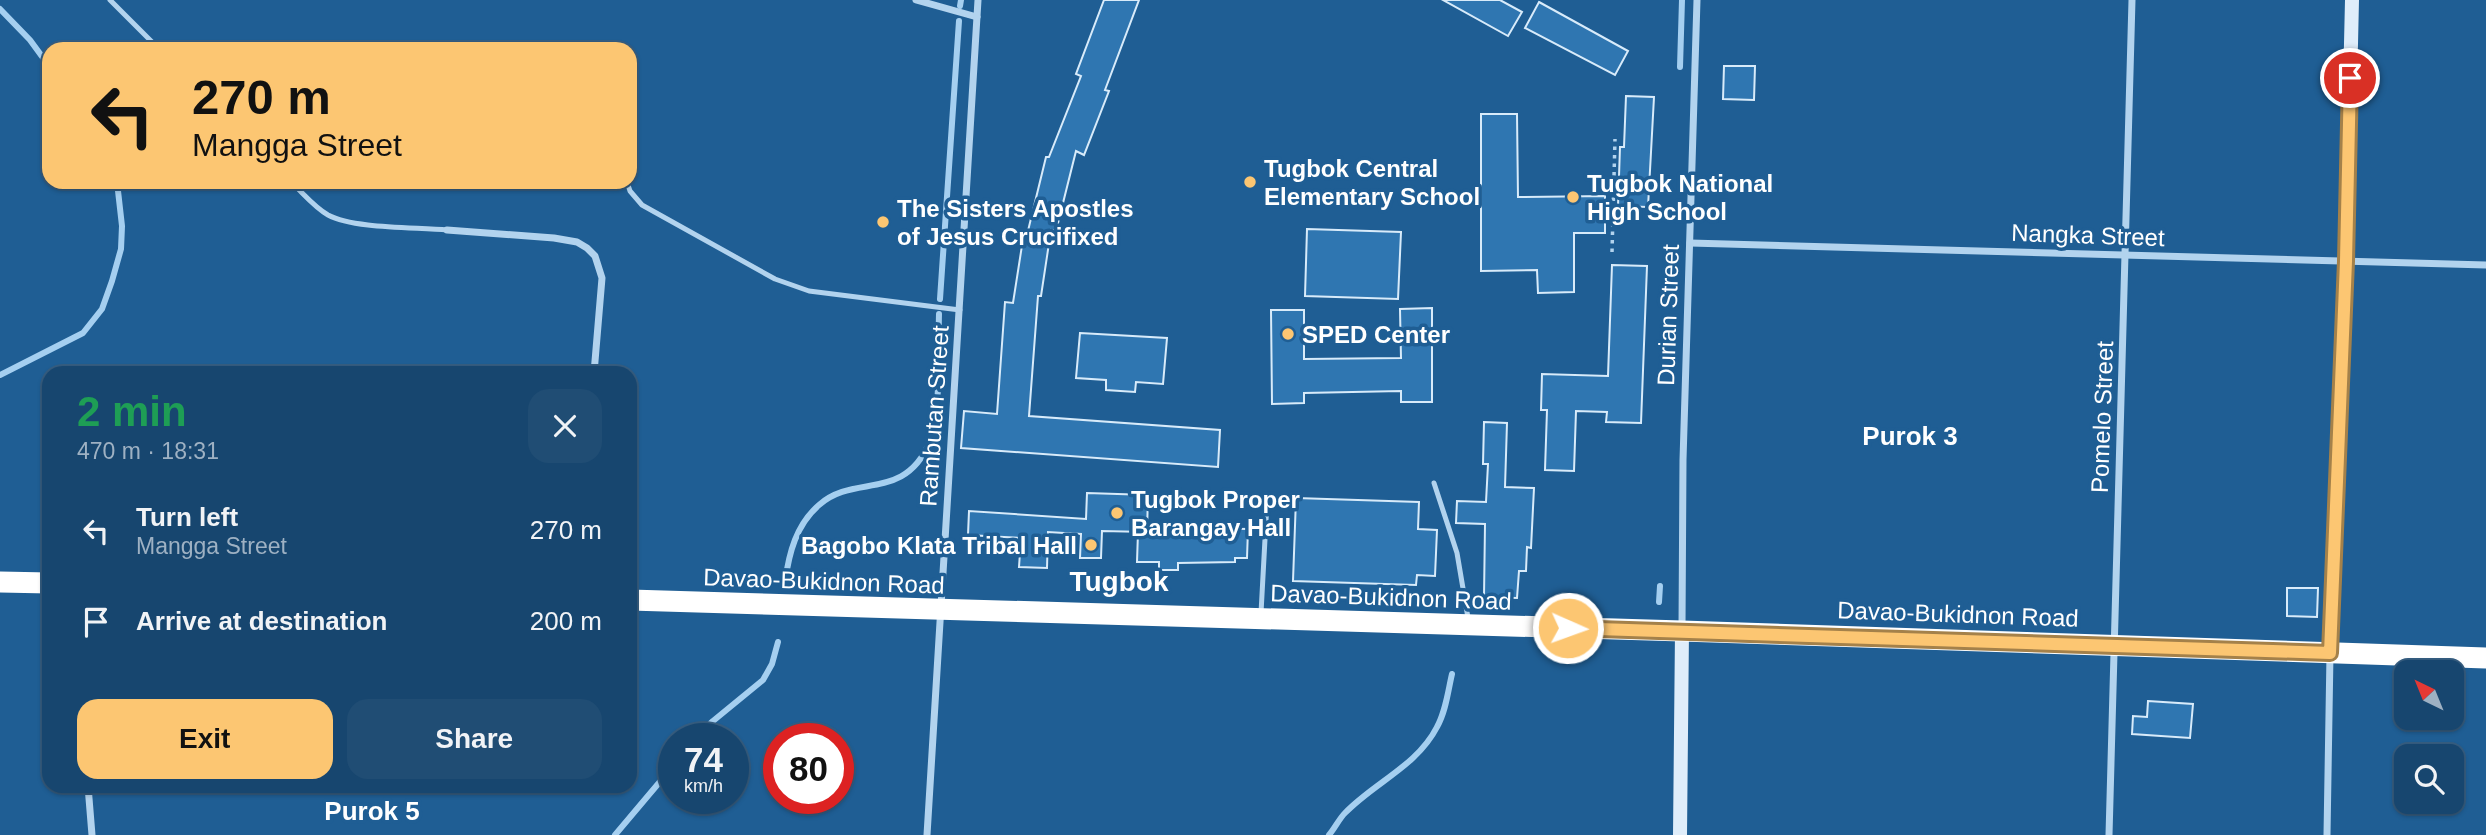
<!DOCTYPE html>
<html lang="en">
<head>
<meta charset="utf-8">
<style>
  :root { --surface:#17466f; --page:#204d74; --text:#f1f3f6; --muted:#9eb1c3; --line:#365e82; --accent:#fcc672 }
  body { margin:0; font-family:Arial,sans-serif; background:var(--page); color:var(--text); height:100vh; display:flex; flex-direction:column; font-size:26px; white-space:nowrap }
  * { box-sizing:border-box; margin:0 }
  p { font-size:23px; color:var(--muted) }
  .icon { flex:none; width:38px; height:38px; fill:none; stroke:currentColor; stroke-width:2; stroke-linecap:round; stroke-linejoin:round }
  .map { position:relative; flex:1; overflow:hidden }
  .drawer { position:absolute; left:42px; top:366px; width:595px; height:427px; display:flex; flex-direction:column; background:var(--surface); border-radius:21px; box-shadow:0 2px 5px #0004,0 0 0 2px var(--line) }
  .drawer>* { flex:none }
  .banner { position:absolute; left:42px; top:42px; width:595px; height:147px; border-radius:21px; box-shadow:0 2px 5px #0004,0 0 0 2px var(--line); background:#fcc672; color:#111; overflow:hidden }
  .needle { width:46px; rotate:317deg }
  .buttons { position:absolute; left:2394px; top:660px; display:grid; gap:14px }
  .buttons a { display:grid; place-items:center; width:70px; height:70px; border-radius:14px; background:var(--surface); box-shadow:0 2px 5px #0004,0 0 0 2px var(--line); font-size:35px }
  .speed { position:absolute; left:658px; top:723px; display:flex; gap:14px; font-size:35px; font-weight:700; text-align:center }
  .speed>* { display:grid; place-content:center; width:91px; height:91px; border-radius:50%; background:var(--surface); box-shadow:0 2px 5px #0004,0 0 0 2px var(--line); line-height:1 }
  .speed small { font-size:18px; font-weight:400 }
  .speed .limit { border:10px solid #d22; background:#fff; color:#111 }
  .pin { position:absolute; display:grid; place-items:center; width:60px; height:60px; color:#fff; margin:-30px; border:4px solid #fff; border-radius:50%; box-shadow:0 2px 7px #0007 }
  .me { position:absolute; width:77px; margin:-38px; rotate:92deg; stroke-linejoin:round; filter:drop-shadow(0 0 5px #0008) }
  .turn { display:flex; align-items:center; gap:24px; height:147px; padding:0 35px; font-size:32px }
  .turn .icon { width:91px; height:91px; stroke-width:2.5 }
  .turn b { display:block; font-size:49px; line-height:60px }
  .round { display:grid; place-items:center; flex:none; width:74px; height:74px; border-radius:21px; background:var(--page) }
  .summary { display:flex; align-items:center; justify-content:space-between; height:119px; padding:0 35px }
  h1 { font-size:42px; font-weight:800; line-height:52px; color:#1e9e55 }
  .action { display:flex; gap:14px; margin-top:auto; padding:14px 35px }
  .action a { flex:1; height:80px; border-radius:21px; background:var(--accent); color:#111; font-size:28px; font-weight:800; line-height:80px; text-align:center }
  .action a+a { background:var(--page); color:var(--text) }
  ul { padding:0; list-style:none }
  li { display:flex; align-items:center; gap:21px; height:91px; padding:0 35px }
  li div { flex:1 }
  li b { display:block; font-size:26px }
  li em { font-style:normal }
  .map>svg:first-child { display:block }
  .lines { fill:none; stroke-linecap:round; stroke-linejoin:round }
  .stream { stroke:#a5cff0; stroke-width:6 }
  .building { fill:#2f76b1; stroke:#d8ebfa; stroke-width:2 }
  .path { stroke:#b2d3ee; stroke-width:3.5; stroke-dasharray:3.5 5; stroke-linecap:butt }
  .lane { stroke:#b2d3ee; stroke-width:5 }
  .street { stroke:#b2d3ee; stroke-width:7 }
  .secondary { stroke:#dfedfa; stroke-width:14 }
  .highway { stroke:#fff; stroke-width:21 }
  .route-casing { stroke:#a4814a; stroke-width:18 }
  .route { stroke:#fcc672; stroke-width:12 }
  .poi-dot { fill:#fcc672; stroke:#1f5e94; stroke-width:2.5 }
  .labels { text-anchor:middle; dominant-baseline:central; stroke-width:7; stroke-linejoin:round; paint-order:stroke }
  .poi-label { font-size:24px; font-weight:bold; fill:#fff; stroke:#1f5e94; text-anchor:start }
  .street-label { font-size:24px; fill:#fff; stroke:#1f5e94 }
  .neighbourhood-label { font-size:26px; font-weight:bold; fill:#fff; stroke:#1f5e94 }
  .quarter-label { font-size:28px; font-weight:bold; fill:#fff; stroke:#1f5e94 }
</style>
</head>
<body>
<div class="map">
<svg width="2486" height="835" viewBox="0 0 2486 835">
  <rect width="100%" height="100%" fill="#1f5e94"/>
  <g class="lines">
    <g class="stream">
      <polyline points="960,6 961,0"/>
      <polyline points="0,9 30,40 49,66"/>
      <polyline points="1680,67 1682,0"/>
      <polyline points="940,299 959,21"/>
      <polyline points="0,375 83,333 102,309 112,281 121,249 122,226 117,182"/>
      <path d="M785 582C789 553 796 525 819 505 855 473 903 503 930 442 941 417 938 345 939 314"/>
      <polyline points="1659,602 1660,586"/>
      <polyline points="695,738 713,721 763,680 772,664 778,642"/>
      <polyline points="615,835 674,765"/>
      <path d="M1329 835C1335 828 1339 819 1345 813 1375 782 1417 766 1437 727 1446 711 1448 691 1452 674"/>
    </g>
  </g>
  <g class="building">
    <polygon points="1104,0 1139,0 1105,90 1109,91 1084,155 1076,151 1056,231 1051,230 1041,296 1038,296 1029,416 1220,430 1218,467 961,448 964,411 997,414 1005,302 1013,303 1023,239 1026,239 1046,157 1049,157 1081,76 1076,74"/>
    <polygon points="1443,0 1500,0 1522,12 1508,36"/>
    <polygon points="1539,2 1628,51 1615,75 1525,28"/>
    <polygon points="1724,66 1755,66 1754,100 1723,99"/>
    <polygon points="1626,96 1654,97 1648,207 1618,206 1620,147 1624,147"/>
    <polygon points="1481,114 1517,114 1518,197 1605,196 1605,233 1574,233 1574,292 1538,293 1537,270 1481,271"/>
    <polygon points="1307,229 1401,232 1398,299 1305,296"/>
    <polygon points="1612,265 1647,266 1641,423 1606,422 1607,412 1576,411 1574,471 1545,470 1547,410 1541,410 1542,374 1608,376"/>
    <polygon points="1432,308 1432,402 1401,402 1401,391 1304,393 1304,403 1272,404 1271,310 1304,310 1304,359 1401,358 1400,309"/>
    <polygon points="1080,333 1167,338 1163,384 1136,382 1135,392 1106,390 1106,380 1076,378"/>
    <polygon points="1484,422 1507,423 1505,487 1534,488 1531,548 1527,547 1526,571 1519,571 1517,598 1484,597 1485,524 1456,523 1457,501 1486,502 1488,464 1483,464"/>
    <polygon points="1087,493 1148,495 1147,532 1102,531 1101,558 1080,558 1081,534 1048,532 1047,568 1019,567 1021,538 968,535 969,511 1086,519"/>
    <polygon points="1296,498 1419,502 1418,529 1437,530 1435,576 1417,575 1416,585 1293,581"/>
    <polygon points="1201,528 1248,529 1247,558 1235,558 1235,562 1178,563 1178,570 1159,570 1159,562 1137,562 1138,532 1201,534"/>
    <polygon points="2287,588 2318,588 2317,617 2287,616"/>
    <polygon points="2148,701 2193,704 2190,738 2132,734 2133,716 2147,717"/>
  </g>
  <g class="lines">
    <polyline class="path" points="1612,252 1615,139"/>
    <g class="lane">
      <polyline points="110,0 159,49"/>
      <path d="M291 182C303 193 314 207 328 215 354 229 416 227 447 230"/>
      <polyline points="627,182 630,191 642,205 775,279 809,291 960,310"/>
      <polyline points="1434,483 1457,553 1468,618"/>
      <polyline points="1261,613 1267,502"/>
    </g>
    <g class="street">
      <polyline points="916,0 977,17"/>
      <polyline points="447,230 554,238 577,242 587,248 595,256 602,278 594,373"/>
      <polyline points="1690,243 2486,265"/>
      <polyline points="1682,627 1683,460 1697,0"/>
      <polyline points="88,786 92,835"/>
      <polyline points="927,835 978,0"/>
      <polyline points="2109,835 2132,0"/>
      <polyline points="2327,835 2330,654"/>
    </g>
    <g class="secondary">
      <polyline points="2330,653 2346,261 2352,0"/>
      <polyline points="1680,835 1682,631"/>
    </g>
    <g class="highway">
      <polyline points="0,582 49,583"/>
      <polyline points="630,600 1682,631 2486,658"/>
    </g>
  </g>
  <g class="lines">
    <defs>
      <polyline id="route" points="1568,628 2330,653 2346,261 2350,78"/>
    </defs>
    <use href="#route" class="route-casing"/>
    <use href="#route" class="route"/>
  </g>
  <g class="poi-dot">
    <circle cx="1250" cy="182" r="7"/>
    <circle cx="1573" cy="197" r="7"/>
    <circle cx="883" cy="222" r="7"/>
    <circle cx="1288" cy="334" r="7"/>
    <circle cx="1117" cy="513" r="7"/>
    <circle cx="1091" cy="545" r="7"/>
  </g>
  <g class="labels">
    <g class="poi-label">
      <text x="1264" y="168">Tugbok Central<tspan x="1264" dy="28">Elementary School</tspan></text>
      <text x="1587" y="183">Tugbok National<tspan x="1587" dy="28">High School</tspan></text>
      <text x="897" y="208">The Sisters Apostles<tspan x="897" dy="28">of Jesus Crucifixed</tspan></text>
      <text x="1302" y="334">SPED Center</text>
      <text x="1131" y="499">Tugbok Proper<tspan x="1131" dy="28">Barangay Hall</tspan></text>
      <text x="1077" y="545" text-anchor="end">Bagobo Klata Tribal Hall</text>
    </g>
    <g class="street-label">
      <text transform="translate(2088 235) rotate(2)">Nangka Street</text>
      <text transform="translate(1668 315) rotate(-88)">Durian Street</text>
      <text transform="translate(934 416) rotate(-86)">Rambutan Street</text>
      <text transform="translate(2102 417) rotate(-88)">Pomelo Street</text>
      <text transform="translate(824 581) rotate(2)">Davao-Bukidnon Road</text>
      <text transform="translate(1391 597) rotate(2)">Davao-Bukidnon Road</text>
      <text transform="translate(1958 614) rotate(2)">Davao-Bukidnon Road</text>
    </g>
    <g class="neighbourhood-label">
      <text x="1910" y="436">Purok 3</text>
      <text x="372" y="811">Purok 5</text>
    </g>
    <g class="quarter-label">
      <text x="1119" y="581">Tugbok</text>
    </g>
  </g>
</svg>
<div class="buttons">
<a><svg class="needle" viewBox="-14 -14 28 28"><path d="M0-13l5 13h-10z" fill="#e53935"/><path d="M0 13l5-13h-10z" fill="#9eb1c3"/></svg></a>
<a><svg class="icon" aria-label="search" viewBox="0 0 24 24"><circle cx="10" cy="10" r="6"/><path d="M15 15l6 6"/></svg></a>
</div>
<div class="speed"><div>74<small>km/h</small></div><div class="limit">80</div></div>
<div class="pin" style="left:2350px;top:78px;background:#d93025"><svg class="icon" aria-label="arrive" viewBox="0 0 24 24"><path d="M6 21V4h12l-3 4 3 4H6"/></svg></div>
<svg class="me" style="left:1568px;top:628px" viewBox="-20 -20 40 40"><circle r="17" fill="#fcc672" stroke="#fff" stroke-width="3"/><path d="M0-11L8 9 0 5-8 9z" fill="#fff"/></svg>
<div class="banner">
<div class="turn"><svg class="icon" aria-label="left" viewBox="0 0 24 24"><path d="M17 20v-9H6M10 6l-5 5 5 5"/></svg><div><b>270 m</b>Mangga Street</div></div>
</div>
<section class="drawer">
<div class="summary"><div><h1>2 min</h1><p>470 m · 18:31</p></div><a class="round"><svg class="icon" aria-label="close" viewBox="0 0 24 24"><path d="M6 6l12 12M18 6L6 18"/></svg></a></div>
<ul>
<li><svg class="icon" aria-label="left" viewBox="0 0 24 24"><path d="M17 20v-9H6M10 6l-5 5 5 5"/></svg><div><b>Turn left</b><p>Mangga Street</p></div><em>270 m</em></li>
<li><svg class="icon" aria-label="arrive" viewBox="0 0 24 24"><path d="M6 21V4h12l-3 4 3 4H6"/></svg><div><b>Arrive at destination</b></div><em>200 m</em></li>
</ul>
<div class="action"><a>Exit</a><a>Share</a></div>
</section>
</div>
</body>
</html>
